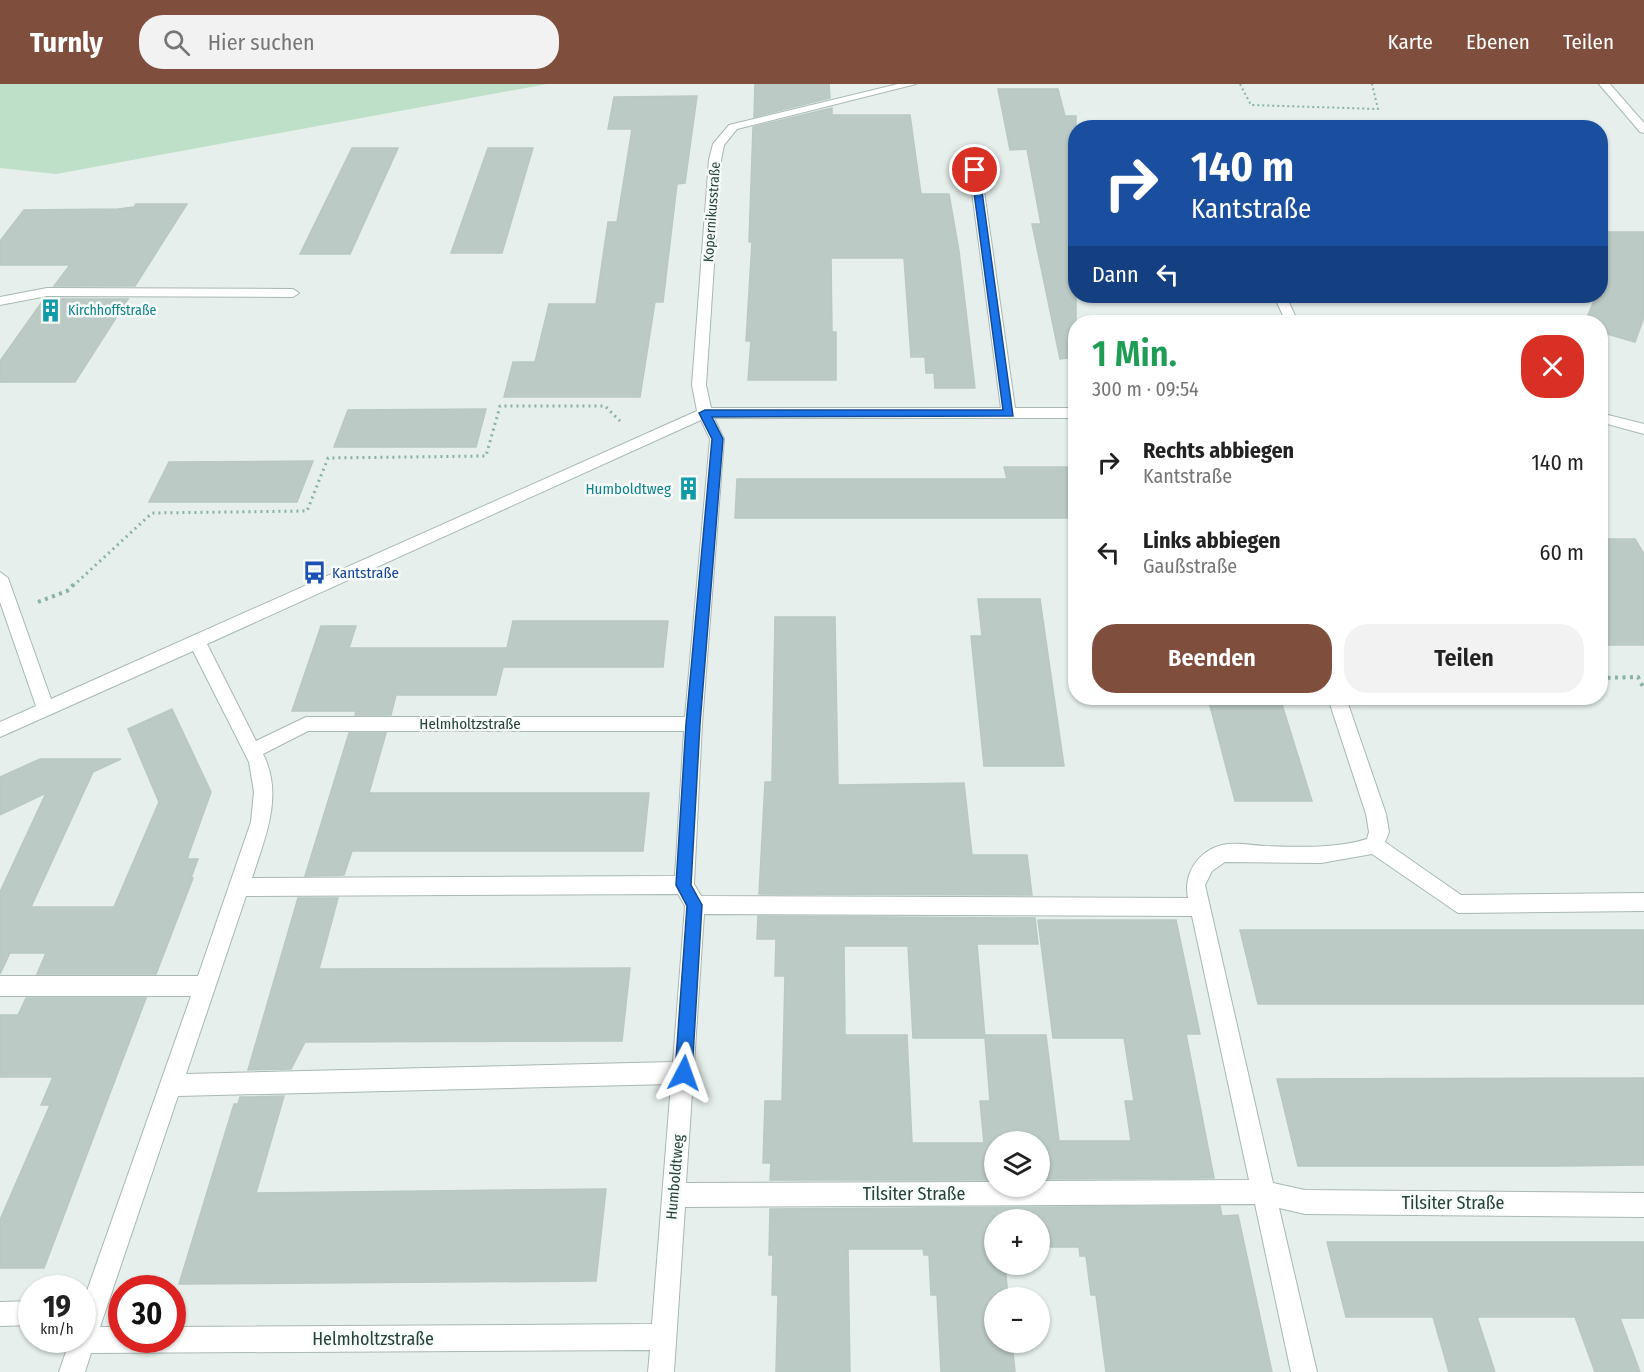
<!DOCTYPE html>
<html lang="de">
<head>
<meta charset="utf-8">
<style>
  :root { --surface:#fff; --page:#f2f2f2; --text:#222; --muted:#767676; --accent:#804e3d }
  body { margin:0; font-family:"Fira Sans Condensed",sans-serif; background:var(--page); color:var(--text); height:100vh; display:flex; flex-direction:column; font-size:22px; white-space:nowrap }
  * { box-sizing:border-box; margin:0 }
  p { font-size:20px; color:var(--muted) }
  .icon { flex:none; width:33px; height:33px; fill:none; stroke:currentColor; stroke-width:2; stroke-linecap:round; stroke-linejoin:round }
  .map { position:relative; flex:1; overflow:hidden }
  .sheet { position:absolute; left:1068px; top:231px; width:540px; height:390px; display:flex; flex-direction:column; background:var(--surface); border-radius:24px; box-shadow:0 2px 4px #0004 }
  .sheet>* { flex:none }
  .top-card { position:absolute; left:1068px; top:36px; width:540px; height:183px; border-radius:24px; box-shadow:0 2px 4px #0004; background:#1a4fa0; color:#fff; overflow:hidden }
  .buttons { position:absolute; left:984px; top:1047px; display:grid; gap:12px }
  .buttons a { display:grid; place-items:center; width:66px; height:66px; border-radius:50%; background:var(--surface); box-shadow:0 2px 4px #0004; font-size:30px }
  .speed { position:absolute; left:18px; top:1191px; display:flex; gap:12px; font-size:30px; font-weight:700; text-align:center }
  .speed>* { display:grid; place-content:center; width:78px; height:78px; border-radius:50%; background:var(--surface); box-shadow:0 2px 4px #0004; line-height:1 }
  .speed small { font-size:15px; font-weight:400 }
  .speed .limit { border:9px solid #d22; background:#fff; color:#111 }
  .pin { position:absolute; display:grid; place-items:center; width:51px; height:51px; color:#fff; margin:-26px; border:3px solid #fff; border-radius:50%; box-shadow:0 2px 6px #0007 }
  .me { position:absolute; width:66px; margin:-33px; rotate:4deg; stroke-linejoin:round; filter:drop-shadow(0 0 4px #0008) }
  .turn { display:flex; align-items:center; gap:21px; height:126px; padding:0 24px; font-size:27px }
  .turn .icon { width:78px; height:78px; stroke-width:2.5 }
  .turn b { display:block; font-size:42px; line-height:51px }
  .then { display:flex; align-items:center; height:57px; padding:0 24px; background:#0003; gap:12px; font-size:22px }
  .round { display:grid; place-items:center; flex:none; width:63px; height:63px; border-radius:24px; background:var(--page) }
  .head { display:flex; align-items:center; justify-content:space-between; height:102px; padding:0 24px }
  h1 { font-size:36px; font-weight:600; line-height:45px; color:#1e9e55 }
  .action { display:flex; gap:12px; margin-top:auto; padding:12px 24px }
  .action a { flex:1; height:69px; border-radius:24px; background:var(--accent); color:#fff; font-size:24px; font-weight:600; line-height:69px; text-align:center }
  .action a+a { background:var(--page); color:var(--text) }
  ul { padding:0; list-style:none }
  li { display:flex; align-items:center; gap:18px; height:90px; padding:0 24px }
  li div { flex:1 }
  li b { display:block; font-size:22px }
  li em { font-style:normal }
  header { display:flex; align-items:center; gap:36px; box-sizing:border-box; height:84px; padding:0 30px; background:var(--accent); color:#fff }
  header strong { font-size:28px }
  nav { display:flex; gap:33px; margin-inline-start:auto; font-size:21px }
  .search { width:420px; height:54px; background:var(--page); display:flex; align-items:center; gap:15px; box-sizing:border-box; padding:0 21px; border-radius:24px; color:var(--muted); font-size:22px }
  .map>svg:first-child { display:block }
  .green { fill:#bfe0c8 }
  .building { fill:#bbcac4; stroke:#b8c9c2; stroke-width:1.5; fill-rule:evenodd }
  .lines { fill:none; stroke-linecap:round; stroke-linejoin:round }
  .minor-casing { stroke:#a8b8b2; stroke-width:2 }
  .path-far2 { stroke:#86b3a5; stroke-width:2; stroke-dasharray:2 3; stroke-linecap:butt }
  .path-far1 { stroke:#86b3a5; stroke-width:3; stroke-dasharray:2 4; stroke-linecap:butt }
  .path { stroke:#86b3a5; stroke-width:4; stroke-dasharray:3 4.5; stroke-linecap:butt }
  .minor { fill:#fff; fill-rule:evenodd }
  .route { fill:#1a73e8; stroke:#114b97; stroke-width:1.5 }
  .labels { text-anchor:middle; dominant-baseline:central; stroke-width:5; stroke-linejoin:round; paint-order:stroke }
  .far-street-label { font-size:14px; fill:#24423a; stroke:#f7fbf9 }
  .far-culture-label { font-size:14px; fill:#0d838f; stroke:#f7fbf9; text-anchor:start }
  .culture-label { font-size:15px; fill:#0d838f; stroke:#f7fbf9; text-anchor:end }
  .transit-label { font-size:15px; fill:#164399; stroke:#f7fbf9; text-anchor:start }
  .street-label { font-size:15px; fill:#24423a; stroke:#f7fbf9 }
  .near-street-label { font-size:18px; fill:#24423a; stroke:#f7fbf9 }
</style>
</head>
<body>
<header>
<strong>Turnly</strong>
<div class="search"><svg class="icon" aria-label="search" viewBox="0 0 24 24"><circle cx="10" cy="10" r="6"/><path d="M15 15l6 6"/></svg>Hier suchen</div>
<nav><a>Karte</a><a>Ebenen</a><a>Teilen</a></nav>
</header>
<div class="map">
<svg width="1644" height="1288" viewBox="0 0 1644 1288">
  <rect width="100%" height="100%" fill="#e6efeb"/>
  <polygon class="green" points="0,0 547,0 56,90 0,84"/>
  <g class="building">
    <polygon points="755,0 829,0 830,14 754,33"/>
    <polygon points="998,5 1058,5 1065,32 1076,32 1076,273 1060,275 1032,140 1041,140 1027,65 1010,66"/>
    <polygon points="697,12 685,99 677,100 663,218 655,218 640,313 504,313 513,278 535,278 549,220 596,220 608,138 617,138 632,45 608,45 614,13"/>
    <polygon points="832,24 832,31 910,31 921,110 949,110 959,167 975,304 935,304 934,289 926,289 925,273 911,273 904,174 831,174 832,248 836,248 836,296 748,296 751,257 746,257 752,158 749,158 753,43"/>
    <polygon points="352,64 398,64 350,170 300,170"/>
    <polygon points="488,64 533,64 502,169 451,169"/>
    <polygon points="136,120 187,120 135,202 54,202 70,181 0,181 0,157 24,126 118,125 134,123"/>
    <polygon points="1600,148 1644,148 1644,233 1635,258 1600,248 1600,238 1585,238 1596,212 1600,212"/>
    <polygon points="44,215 128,215 75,298 0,298 0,277"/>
    <polygon points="486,325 476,363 334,363 348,326"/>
    <polygon points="313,377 297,418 149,418 169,378"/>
    <polygon points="1004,383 1076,383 1076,434 735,434 737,395 1007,395"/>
    <polygon points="1600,455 1635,455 1644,470 1644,561 1600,561"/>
    <polygon points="978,515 1040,515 1064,682 984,682 971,552 982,552"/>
    <polygon points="775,533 835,533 838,701 964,699 972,771 1027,771 1032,811 759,810 765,698 772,698"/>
    <polygon points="513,537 668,537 663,583 503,583 496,611 396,611 391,631 355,631 356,627 292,627 321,542 356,542 349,564 507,564"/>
    <polygon points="1208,614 1280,614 1312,717 1235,717"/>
    <polygon points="172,625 211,708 187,775 198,775 191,794 193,794 156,890 37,890 46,869 10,869 0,890 0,808 46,709 0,731 0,693 40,675 121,675 93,688 31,823 114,823 159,718 128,645"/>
    <polygon points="349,649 386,649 369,709 649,709 643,767 352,767 344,791 305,792"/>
    <polygon points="298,814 338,814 319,885 630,884 622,957 305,958 291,985 248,986"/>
    <path d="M758 832 1035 834 1038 860H977L985 954V951H1046L1059 1057H1131L1125 1017H1134L1124 954H1053L1038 836H1176L1200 950H1186L1214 1094 1040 1095V1058H994V1096H770L771 1079H763L765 1017H782L785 892H775L776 855H757ZM844 862H908L913 954H985L990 1017H980L984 1059H912L907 951H845Z"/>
    <polygon points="1240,846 1644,846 1644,920 1258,920"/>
    <polygon points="26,914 146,914 44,1184 0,1184 0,1136 50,1021 41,1021 53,993 0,993 0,931 18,931"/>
    <polygon points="1644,994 1644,1081 1561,1082 1298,1082 1277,995"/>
    <polygon points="284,1012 256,1109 606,1105 596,1197 179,1200 234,1020 238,1020 240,1013"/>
    <polygon points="1220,1122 1222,1132 1238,1131 1272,1288 1106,1288 1096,1211 1091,1211 1086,1172 1080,1172 1079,1163 1040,1163 1040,1136 994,1136 994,1180 1005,1180 1008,1214 994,1214 994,1258 1012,1258 1015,1288 941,1288 937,1211 931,1211 929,1171 924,1171 923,1165 848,1165 850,1288 776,1288 778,1211 772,1211 773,1171 769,1171 770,1125"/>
    <polygon points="1327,1158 1644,1158 1644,1234 1620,1234 1640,1288 1595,1288 1575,1233 1477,1233 1495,1288 1449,1288 1433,1233 1346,1233"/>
  </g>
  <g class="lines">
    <defs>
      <g id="minor">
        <path d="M898 0H916L737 45 724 61 721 76 706 301 711 324H1001L969 86 975 83 981 86 1015 324H1076V334H714L724 355 702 640 694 800 701 812 1188 814C1183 790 1198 767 1222 761 1235 758 1251 761 1264 762 1298 763 1334 765 1367 755L1369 748 1366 730 1328 614H1346L1386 730 1389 748 1385 758 1461 811 1644 809V827L1458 829 1372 770 1321 779 1225 778 1212 787 1205 801 1273 1099 1305 1106 1644 1109V1133L1305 1130 1279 1124 1317 1288H1291L1255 1120 685 1123 674 1288H648L650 1266 91 1269 85 1288H59L70 1256H82V1221L191 912H0V892H198L251 738 254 708 249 678 193 567 0 653V638L36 622 0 518V488L8 494 51 615 697 327 692 301 709 76 713 60 729 41ZM701 336 710 355 685 633H306L256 657 207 560ZM308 647H684L675 792 252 794C265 754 284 711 263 670ZM678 810 685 822 673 978 186 990 246 812ZM704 830 1192 832 1249 1096 1040 1097V1102H994V1098L686 1099ZM671 1000 652 1240 172 1243V1256H122V1243H100L178 1012Z"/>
        <polygon points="1599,0 1610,0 1644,39 1644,49 1640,48"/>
        <polygon points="47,204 293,205 299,209 293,213 47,212 0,221 0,213"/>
        <polygon points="1274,212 1286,212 1298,238 1286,238"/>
        <polygon points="1600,329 1644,340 1644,350 1600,338"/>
        <polygon points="32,1217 32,1241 0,1242 0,1218"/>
      </g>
    </defs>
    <use href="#minor" class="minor-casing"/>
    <polyline class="path-far2" points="1240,0 1251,21 1378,25 1372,0"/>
    <polyline class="path-far1" points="73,502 152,429 307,427 328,374 486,372 500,322 605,322 620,337"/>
    <g class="path">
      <polyline points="38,518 67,507 74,500"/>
      <polyline points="1600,594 1638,593 1644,605"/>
    </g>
    <use href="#minor" class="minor"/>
  </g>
  <polygon class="route" points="975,83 979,86 1013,332 712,333 723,355 700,640 691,801 702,821 692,989 690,995 684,998 678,995 675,989 687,822 676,801 686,640 712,355 699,329 705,326 1003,326 971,86"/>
  <defs>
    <symbol id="building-bare" viewBox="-9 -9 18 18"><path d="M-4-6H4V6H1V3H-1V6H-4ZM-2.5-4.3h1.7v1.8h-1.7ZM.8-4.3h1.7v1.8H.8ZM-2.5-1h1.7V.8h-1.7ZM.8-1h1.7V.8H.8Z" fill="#0f9aa8" stroke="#f7fbf9" stroke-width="2.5" paint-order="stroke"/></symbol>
    <symbol id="bus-bare" viewBox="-9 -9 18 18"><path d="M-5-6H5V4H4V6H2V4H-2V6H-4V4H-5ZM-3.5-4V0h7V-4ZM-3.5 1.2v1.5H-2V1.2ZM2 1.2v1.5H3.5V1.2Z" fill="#1a4fb4" stroke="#f7fbf9" stroke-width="2.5" paint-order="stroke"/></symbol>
  </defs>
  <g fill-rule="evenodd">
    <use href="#building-bare" x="34" y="210" width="33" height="33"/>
    <use href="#building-bare" x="672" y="388" width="33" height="33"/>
    <use href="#bus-bare" x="298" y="472" width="33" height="33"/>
  </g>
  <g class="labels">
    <g class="far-street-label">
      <text transform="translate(712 128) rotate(-86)">Kopernikusstraße</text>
    </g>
    <g class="far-culture-label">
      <text x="68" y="226">Kirchhoffstraße</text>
    </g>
    <g class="culture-label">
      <text x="671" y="405">Humboldtweg</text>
    </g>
    <g class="transit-label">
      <text x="332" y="489">Kantstraße</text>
    </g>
    <g class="street-label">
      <text x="470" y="640">Helmholtzstraße</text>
      <text transform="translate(675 1093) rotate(-85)">Humboldtweg</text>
    </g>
    <g class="near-street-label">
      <text x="914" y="1110">Tilsiter Straße</text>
      <text x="1453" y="1119">Tilsiter Straße</text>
      <text x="373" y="1255">Helmholtzstraße</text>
    </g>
  </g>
</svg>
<div class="buttons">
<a><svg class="icon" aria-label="layers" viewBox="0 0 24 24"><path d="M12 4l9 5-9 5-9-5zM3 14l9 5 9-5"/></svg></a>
<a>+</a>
<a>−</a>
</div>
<div class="speed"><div>19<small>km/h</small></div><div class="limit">30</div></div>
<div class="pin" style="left:975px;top:86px;background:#d93025"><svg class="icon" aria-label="arrive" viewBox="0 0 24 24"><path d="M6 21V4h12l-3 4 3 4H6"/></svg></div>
<svg class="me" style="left:684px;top:989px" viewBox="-20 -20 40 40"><path d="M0-17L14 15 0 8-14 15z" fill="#1a73e8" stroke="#fff" stroke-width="4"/></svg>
<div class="top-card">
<div class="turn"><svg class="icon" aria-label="right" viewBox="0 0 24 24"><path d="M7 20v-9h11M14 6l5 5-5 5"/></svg><div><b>140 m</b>Kantstraße</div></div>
<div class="then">Dann<svg class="icon" aria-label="left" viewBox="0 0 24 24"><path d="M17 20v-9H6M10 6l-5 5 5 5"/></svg></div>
</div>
<section class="sheet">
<div class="head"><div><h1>1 Min.</h1><p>300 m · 09:54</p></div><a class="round" style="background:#d93025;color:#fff"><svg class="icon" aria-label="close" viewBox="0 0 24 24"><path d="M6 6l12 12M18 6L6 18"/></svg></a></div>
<ul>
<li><svg class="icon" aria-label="right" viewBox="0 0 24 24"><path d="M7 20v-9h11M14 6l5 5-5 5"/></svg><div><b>Rechts abbiegen</b><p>Kantstraße</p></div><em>140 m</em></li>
<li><svg class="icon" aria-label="left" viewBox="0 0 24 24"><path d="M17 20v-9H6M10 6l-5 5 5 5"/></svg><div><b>Links abbiegen</b><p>Gaußstraße</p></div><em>60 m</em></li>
</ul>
<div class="action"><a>Beenden</a><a>Teilen</a></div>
</section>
</div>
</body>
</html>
